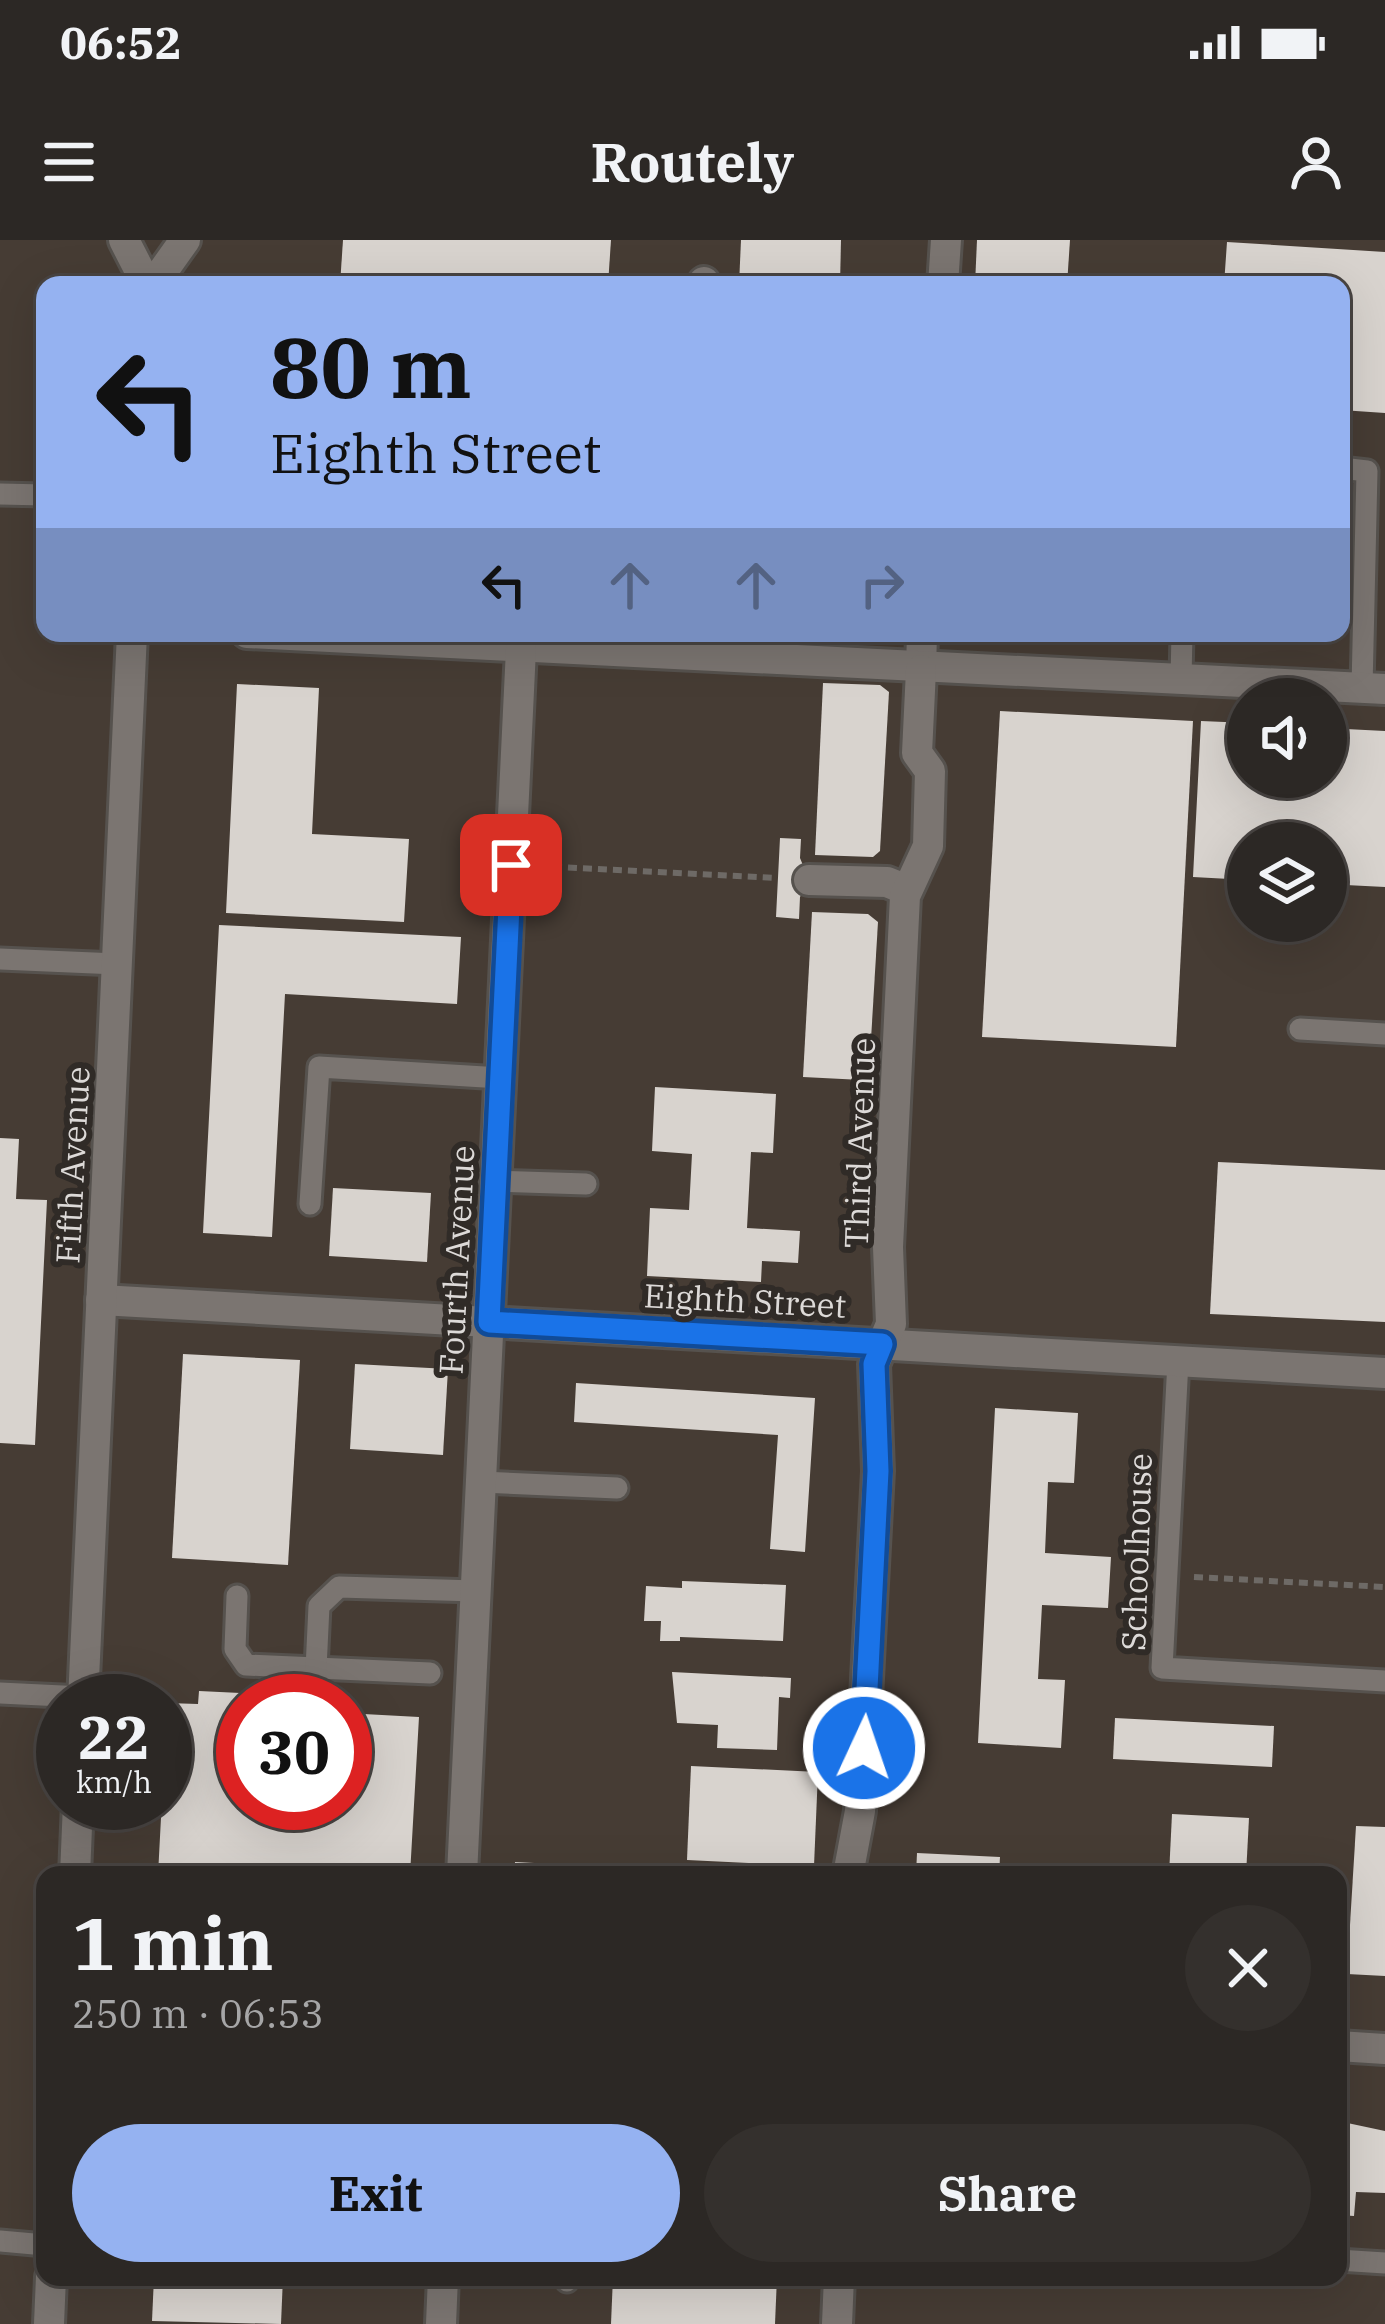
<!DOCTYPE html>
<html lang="en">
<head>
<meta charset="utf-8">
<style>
  :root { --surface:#2c2825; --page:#34302d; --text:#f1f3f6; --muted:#a6a6a7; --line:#484442; --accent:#95b2f1 }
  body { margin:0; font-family:"IBM Plex Serif",serif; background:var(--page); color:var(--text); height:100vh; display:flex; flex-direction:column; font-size:45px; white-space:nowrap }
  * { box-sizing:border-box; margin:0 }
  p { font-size:39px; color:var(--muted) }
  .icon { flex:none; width:66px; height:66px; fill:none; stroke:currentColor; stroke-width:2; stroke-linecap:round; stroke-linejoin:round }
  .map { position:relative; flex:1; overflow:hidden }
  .side { position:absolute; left:36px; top:1626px; width:1311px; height:420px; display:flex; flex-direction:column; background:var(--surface); border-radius:24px; box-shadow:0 12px 48px #0002,0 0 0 3px var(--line) }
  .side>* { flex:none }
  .hud { position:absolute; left:36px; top:36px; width:1314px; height:366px; border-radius:24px; box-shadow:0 12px 48px #0002,0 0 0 3px var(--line); background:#95b2f1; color:#111; overflow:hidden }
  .tools { position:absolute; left:1227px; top:438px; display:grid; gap:24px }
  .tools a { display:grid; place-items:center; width:120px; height:120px; border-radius:50%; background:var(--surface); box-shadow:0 12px 48px #0002,0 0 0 3px var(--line); font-size:60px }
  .speed { position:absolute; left:36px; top:1434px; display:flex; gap:24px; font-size:60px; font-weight:700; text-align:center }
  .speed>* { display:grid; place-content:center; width:156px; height:156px; border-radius:50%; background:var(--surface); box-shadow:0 12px 48px #0002,0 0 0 3px var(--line); line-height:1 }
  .speed small { font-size:30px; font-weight:400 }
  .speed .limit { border:18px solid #d22; background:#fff; color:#111 }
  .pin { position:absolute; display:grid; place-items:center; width:102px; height:102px; color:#fff; margin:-51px; border-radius:24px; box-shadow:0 6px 18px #0006 }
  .me { position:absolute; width:132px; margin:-66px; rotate:3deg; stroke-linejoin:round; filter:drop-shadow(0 0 9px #0008) }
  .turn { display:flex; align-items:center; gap:42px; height:252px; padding:0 36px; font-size:54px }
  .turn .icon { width:156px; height:156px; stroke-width:2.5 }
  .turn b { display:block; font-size:84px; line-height:102px }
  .lanes { display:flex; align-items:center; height:114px; padding:0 36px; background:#0003; justify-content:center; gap:60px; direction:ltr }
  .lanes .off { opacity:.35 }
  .round { display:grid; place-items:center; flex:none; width:126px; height:126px; border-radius:63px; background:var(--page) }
  .head { display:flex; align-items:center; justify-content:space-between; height:204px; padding:0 36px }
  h1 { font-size:72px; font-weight:700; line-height:90px }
  .cta { display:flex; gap:24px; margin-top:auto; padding:24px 36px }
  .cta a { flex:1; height:138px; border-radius:72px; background:var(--accent); color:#111; font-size:48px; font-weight:700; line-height:138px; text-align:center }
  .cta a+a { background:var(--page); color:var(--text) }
  .status { display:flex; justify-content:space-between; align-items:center; height:84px; padding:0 60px; background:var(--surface); direction:ltr }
  .status svg { height:33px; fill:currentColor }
  header { display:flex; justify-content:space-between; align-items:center; height:156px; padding:0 36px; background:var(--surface); font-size:54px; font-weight:700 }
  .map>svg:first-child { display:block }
  .built { fill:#463c34; fill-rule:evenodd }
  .building { fill:#d8d3ce }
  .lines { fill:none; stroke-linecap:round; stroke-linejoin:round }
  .service-casing { stroke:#56524e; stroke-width:27 }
  .pedestrian-casing { stroke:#56524e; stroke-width:36 }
  .minor-casing { stroke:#56524e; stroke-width:36 }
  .tertiary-casing { stroke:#56524e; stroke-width:36 }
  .path { stroke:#6e6a66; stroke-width:6; stroke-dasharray:9 6; stroke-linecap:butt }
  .service { stroke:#7b7571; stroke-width:21 }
  .pedestrian { stroke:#7b7571; stroke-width:30 }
  .minor { stroke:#7b7571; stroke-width:30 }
  .tertiary { stroke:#7b7571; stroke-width:30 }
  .route-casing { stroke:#114b97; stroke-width:30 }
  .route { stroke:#1a73e8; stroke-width:21 }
  .labels { text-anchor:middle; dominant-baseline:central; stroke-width:12; stroke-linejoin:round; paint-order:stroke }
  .street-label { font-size:33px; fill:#dddad8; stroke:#302b27 }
</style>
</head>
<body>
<div class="status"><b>06:52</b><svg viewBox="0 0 49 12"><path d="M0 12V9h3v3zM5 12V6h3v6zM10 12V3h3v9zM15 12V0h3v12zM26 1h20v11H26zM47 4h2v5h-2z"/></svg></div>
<header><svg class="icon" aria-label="menu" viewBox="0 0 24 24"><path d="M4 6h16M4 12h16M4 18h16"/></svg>Routely<svg class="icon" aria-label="person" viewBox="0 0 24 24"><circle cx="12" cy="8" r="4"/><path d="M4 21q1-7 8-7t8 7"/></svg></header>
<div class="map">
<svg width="1385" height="2084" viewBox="0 0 1385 2084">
  <rect width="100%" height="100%" fill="#3a3531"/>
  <path class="built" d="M0 0H1385V2084H0ZM45 45H1341V393H45ZM1248 459H1326V537H1248ZM1248 603H1326V681H1248ZM63 1461H165V1563H63ZM243 1461H345V1563H243ZM45 1635H1338V2037H45Z"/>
  <g class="building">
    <polygon points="343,0 611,0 608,45 340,45"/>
    <polygon points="741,0 841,0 840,45 739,45"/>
    <polygon points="977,0 1070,0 1067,45 975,45"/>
    <polygon points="1227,2 1385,12 1385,173 1341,170 1341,45 1224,45"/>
    <polygon points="823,443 880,445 889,452 880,611 873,617 815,615"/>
    <polygon points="237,444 319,448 312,594 409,599 404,682 226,673"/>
    <polygon points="1000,471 1193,481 1176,807 982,797"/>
    <polygon points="1201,481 1248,483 1248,537 1326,537 1326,488 1385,491 1385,647 1326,644 1326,603 1248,603 1248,640 1193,637"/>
    <polygon points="780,598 801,599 800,618 809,640 800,657 799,679 776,677"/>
    <polygon points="812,672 868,674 878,682 869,833 862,840 803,837"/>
    <polygon points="219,685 461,697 457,764 285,754 272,997 203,993"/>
    <polygon points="655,847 776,854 773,913 751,912 747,988 800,991 798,1023 762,1021 761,1042 647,1036 650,968 689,970 692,914 652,911"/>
    <polygon points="0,898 19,899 16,959 47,960 35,1205 0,1203"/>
    <polygon points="1218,922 1385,930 1385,1082 1210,1074"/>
    <polygon points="333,948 431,953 427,1022 329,1016"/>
    <polygon points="183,1114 300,1120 288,1325 172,1318"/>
    <polygon points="355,1124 448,1129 443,1215 350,1209"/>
    <polygon points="576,1143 815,1158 805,1312 770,1309 778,1195 574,1182"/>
    <polygon points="995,1168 1078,1173 1074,1243 1048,1242 1045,1313 1111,1317 1108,1368 1042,1365 1038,1439 1065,1440 1061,1508 978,1503"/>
    <polygon points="682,1341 786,1345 783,1401 680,1397 680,1401 660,1401 661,1381 644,1381 646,1346 682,1348"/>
    <polygon points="672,1432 791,1438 790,1458 779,1457 777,1510 717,1508 718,1485 677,1483"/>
    <polygon points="199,1451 259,1454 259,1461 243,1461 243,1563 345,1563 345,1473 419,1477 410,1635 158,1635 167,1463 198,1464"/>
    <polygon points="1115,1478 1274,1486 1272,1527 1113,1519"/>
    <polygon points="691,1526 818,1532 814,1626 687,1620"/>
    <polygon points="1172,1574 1249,1578 1246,1635 1169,1635"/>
    <polygon points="1356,1586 1385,1587 1385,1736 1347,1734"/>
    <polygon points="917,1613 1000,1617 999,1635 916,1635"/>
    <polygon points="515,1622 611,1627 610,1635 514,1635"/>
    <polygon points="1338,1881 1385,1891 1385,1953 1356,1952 1354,1976 1338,1975"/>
    <polygon points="154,2037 283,2037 281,2084 152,2081"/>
    <polygon points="613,2037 777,2037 775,2084 611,2084"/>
  </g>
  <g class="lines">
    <defs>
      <g id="service">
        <polyline points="1341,228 1367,231 1362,448"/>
        <polyline points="0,254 45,255"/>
        <polyline points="1181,439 1182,393"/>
        <polyline points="0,719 117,724"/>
        <polyline points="1300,789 1385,794"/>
        <polyline points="496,941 586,944"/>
        <polyline points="310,964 319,827 501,838"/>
        <polyline points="1178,1121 1162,1428 1385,1441"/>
        <polyline points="481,1242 617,1248"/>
        <polyline points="237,1356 235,1409 246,1425 430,1433"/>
        <polyline points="316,1429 319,1366 339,1347 476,1351"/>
        <polyline points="0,1453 83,1457"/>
        <polyline points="0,2001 45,2005"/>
        <polyline points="1338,2020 1385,2023"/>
        <polyline points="567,2041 567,2037"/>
      </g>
      <g id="pedestrian">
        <polyline points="943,45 946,0"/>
        <polyline points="921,430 922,393"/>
        <polyline points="809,640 887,642 907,650"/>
      </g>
      <g id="minor">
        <polyline points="703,45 704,42"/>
        <polyline points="247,393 1385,449"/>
        <polyline points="101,1060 1385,1133"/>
        <polyline points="462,1635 521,409"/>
        <polyline points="848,1635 860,1571 878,1231 874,1124 891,1084 888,1007 905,656 928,606 930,531 917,513 921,430"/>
        <polyline points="1338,1806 1385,1809"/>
        <polyline points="441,2084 443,2037"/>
        <polyline points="837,2084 839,2037"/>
      </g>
      <g id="tertiary">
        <polyline points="124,0 147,45"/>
        <polyline points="153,45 185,0"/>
        <polyline points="83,1461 132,393"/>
        <polyline points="75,1635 78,1563"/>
        <polyline points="49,2084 51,2037"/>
      </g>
    </defs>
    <use href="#service" class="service-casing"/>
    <use href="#pedestrian" class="pedestrian-casing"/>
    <use href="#minor" class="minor-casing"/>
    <use href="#tertiary" class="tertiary-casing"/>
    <g class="path">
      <polyline points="538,626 777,638"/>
      <polyline points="1194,1337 1385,1347"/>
    </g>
    <use href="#service" class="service"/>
    <use href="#pedestrian" class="pedestrian"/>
    <use href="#minor" class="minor"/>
    <use href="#tertiary" class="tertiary"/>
  </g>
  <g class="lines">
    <defs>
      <polyline id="route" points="511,625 489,1082 882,1104 874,1124 878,1231 864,1508"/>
    </defs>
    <use href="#route" class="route-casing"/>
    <use href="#route" class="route"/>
  </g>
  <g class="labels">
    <g class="street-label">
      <text transform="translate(859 903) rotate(-88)">Third Avenue</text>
      <text transform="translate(72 925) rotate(-87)">Fifth Avenue</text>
      <text transform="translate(456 1020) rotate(-87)">Fourth Avenue</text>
      <text transform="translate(745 1060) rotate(3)">Eighth Street</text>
      <text transform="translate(1136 1312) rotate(-88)">Schoolhouse</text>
    </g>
  </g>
</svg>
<div class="tools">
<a><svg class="icon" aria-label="sound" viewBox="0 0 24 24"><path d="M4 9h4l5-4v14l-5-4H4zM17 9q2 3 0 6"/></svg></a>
<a><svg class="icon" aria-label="layers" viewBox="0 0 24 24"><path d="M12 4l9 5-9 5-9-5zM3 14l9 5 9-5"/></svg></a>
</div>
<div class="speed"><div>22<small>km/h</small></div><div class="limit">30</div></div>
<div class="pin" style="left:511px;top:625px;background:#d93025"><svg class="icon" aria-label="arrive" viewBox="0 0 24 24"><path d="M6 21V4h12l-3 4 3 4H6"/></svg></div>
<svg class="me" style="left:864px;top:1508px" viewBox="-20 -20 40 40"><circle r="17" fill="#1a73e8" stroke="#fff" stroke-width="3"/><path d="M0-11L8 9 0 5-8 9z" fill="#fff"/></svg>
<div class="hud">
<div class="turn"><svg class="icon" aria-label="left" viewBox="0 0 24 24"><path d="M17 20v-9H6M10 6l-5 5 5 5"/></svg><div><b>80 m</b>Eighth Street</div></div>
<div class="lanes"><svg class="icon" aria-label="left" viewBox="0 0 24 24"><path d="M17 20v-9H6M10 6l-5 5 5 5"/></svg><svg class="icon off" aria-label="ahead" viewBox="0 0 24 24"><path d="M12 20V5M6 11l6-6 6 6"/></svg><svg class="icon off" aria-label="ahead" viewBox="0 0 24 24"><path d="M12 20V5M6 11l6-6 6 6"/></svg><svg class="icon off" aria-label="right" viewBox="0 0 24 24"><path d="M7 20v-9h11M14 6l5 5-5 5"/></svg></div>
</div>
<section class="side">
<div class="head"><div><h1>1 min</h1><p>250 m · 06:53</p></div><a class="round"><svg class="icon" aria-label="close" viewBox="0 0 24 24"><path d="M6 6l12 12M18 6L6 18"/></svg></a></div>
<div class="cta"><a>Exit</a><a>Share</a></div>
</section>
</div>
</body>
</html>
